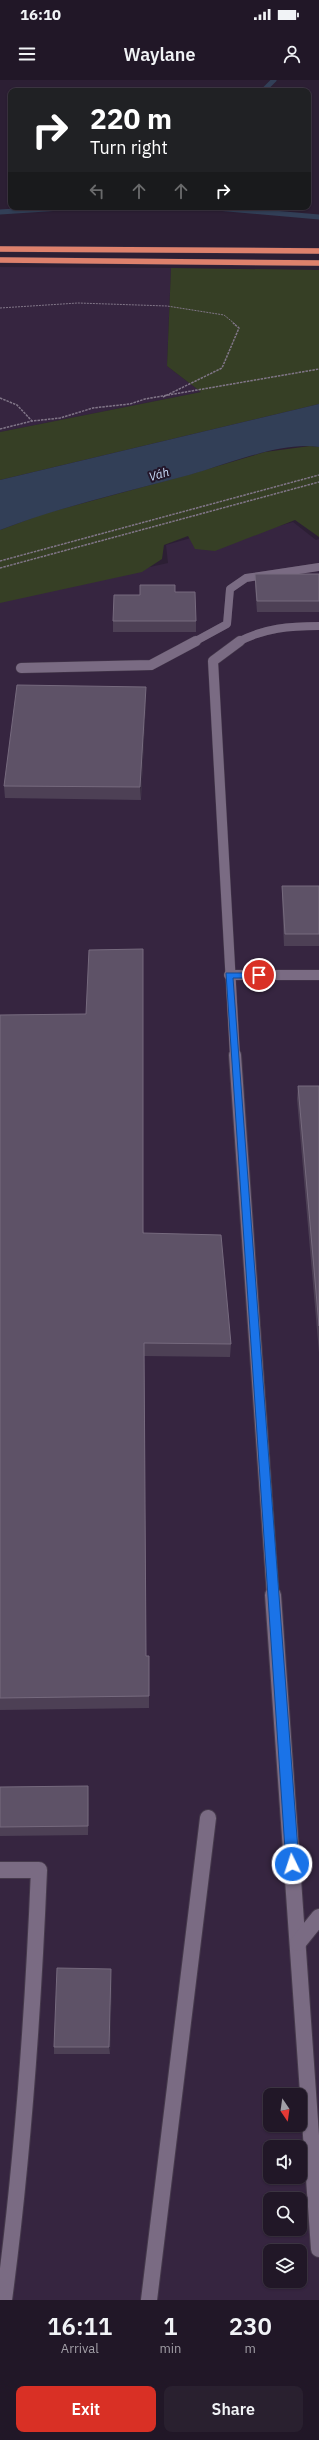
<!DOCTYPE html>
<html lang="en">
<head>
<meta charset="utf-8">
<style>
  :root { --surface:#211727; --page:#29202f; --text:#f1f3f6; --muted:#a29fa7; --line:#3e3644; --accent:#d93025 }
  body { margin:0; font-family:"IBM Plex Sans",sans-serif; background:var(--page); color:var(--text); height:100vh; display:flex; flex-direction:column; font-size:15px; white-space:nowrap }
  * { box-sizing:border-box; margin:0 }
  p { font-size:13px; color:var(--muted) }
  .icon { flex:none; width:22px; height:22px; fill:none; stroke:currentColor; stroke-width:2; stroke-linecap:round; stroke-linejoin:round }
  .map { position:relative; height:2220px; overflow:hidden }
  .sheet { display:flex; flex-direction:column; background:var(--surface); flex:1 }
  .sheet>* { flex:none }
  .top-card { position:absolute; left:8px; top:8px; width:303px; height:122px; border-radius:8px; box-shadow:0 1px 3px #0004,0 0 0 1px var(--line); background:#202124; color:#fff; overflow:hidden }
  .needle { width:26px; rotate:167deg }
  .tools { position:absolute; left:263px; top:2008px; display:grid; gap:8px }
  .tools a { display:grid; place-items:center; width:44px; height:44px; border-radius:8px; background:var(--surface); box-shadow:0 1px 3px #0004,0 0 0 1px var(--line); font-size:20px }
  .pin { position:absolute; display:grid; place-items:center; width:34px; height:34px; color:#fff; margin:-17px; border:2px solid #fff; border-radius:50%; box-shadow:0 1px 4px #0007 }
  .me { position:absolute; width:44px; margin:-22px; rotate:356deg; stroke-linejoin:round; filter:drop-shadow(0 0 3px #0008) }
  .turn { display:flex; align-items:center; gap:14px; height:84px; padding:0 16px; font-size:18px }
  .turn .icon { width:52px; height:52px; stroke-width:2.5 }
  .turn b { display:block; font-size:28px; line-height:34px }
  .lanes { display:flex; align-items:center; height:38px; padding:0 16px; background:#0003; justify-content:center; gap:20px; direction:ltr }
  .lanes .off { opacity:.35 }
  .eta { display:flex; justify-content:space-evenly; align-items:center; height:68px; text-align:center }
  .eta b { font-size:24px; font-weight:600; line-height:28px }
  .primary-button { display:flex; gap:8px; margin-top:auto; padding:8px 16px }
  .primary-button a { flex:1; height:46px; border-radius:8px; background:var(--accent); color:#fff; font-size:16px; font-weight:600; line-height:46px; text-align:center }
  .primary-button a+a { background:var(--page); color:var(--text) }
  .status { display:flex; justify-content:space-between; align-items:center; height:28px; padding:0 20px; background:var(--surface); direction:ltr }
  .status svg { height:11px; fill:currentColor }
  header { display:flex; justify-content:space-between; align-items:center; height:52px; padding:0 16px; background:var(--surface); font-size:18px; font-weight:600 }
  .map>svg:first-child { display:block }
  .built { fill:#362540; fill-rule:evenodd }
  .green { fill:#363f25 }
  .water { fill:#323f57 }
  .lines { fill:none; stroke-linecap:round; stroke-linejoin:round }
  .stream { stroke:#323f57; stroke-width:5 }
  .minor-far3-casing { stroke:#463a4c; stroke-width:8 }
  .minor-far2-casing { stroke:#463a4c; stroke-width:11 }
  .minor-far1-casing { stroke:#463a4c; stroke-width:14 }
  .minor-casing { stroke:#463a4c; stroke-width:18 }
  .highway-casing { stroke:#463a4c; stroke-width:6 }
  .path-far1 { stroke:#817688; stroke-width:1; stroke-dasharray:2 1; stroke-linecap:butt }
  .path { stroke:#817688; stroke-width:1.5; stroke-dasharray:2.5 1; stroke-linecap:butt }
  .minor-far3 { stroke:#7a6b83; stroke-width:8 }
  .minor-far2 { stroke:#7a6b83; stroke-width:10 }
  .minor-far1 { stroke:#7a6b83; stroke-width:12 }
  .minor { stroke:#7a6b83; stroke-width:16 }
  .highway { stroke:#de816c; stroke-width:5.5 }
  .wall { fill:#4d4055 }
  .shaded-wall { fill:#382b41 }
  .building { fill:#5e5267; stroke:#766a7e }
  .route { fill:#1a73e8; stroke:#114b97 }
  .labels { text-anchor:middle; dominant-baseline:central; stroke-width:4; stroke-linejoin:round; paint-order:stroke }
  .far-water-label { font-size:12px; font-style:italic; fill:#cbddfb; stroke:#23162a }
</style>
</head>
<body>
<div class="status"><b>16:10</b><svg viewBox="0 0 49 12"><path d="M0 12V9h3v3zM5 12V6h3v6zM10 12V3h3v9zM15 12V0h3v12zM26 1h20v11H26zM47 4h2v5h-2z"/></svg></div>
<header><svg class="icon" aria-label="menu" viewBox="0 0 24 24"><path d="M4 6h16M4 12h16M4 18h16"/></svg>Waylane<svg class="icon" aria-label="person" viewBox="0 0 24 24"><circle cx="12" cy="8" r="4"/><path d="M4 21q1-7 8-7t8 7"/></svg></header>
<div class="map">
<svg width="319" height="2220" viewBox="0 0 319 2220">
  <rect width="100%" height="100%" fill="#2c1f34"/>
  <g class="built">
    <polygon points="0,187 171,188 167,286 201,312 0,352"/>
    <path d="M293 442 316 460 319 459V2220H0V520L168 483 166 465 198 456 211 465ZM270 2015H300V2045H270ZM270 2067H300V2097H270ZM270 2119H300V2149H270ZM270 2171H300V2201H270Z"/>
  </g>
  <g class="green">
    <polygon points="171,188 319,190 319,324 0,400 0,352 201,312 167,286"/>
    <polygon points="310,366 319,367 319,457 295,440 215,471 195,469 188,456 164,465 162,479 142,492 0,523 0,450 43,434 191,394 265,372"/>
  </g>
  <path class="water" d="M319 324V367C281 361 226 385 189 395 126 412 62 426 0 450V400Z"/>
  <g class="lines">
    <g class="stream">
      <polyline points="263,11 274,0"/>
      <polyline points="205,127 319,137"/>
      <polyline points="0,132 77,127"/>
    </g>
    <defs>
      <g id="minor-far3">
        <polyline points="194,562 227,544 230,509 246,498 319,487"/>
        <path d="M238 562C264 548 290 546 319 546"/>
      </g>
      <g id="minor-far2">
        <polyline points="21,588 151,585 196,561"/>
        <polyline points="229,895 319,895"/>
        <polyline points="235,976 213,581 240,561"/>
      </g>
      <polyline id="minor-far1" points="235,975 273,1516"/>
      <g id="minor">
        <polyline points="273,1515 319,2169"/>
        <path d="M0 1790H39C33 1934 23 2077 4 2220"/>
        <polyline points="298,1863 319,1837"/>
        <polyline points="149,2220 208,1738"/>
      </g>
      <g id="highway">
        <polyline points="0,169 319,171"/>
        <polyline points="0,180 319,183"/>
      </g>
    </defs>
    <use href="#minor-far3" class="minor-far3-casing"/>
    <use href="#minor-far2" class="minor-far2-casing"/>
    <use href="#minor-far1" class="minor-far1-casing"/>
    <use href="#minor" class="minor-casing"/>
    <use href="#highway" class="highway-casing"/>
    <polyline class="path-far1" points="0,228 78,223 167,226 224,235 235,244"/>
    <g class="path">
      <polyline points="163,317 222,288 239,248 233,243"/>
      <polyline points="0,318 17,325 32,341"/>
      <polyline points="0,349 32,341 60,338 93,328 130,324 145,319 319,289"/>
      <polyline points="0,481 319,395"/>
      <polyline points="0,488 319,402"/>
    </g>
    <use href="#minor-far3" class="minor-far3"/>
    <use href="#minor-far2" class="minor-far2"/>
    <use href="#minor-far1" class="minor-far1"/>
    <use href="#minor" class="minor"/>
    <use href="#highway" class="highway"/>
  </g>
  <g class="wall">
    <polygon points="255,494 319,494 319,532 257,532 255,506"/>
    <polygon points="175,512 196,541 196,552 113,552 113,541 140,515"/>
    <polygon points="146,620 141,720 5,718 4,706"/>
    <polygon points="282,806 319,806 319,866 284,866 282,818"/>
    <polygon points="86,934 144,1153 231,1264 230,1277 144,1276 146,1576 149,1576 149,1628 0,1630 0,935"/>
    <polygon points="298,1006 319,1006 319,1273 297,1019"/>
    <polygon points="0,1707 89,1714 88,1755 0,1756"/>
    <polygon points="112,1897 110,1974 54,1974 54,1967"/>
  </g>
  <g class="shaded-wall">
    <polygon points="146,607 146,620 141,720 140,707"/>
    <polygon points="88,1706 89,1714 88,1755"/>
    <polygon points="111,1889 112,1897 110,1974 109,1967"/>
  </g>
  <g class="building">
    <polygon points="255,494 319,494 319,521 257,521"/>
    <polygon points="140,505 175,505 175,512 195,512 196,541 113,541 114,515 140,515"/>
    <polygon points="17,605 146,607 140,707 4,706"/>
    <polygon points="282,806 319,806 319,854 285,854"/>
    <polygon points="143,869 143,1153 221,1155 231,1264 144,1263 146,1576 149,1576 149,1616 0,1618 0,935 86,934 89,870"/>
    <polygon points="298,1006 319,1006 319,1246"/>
    <polygon points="88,1706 88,1746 0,1747 0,1707"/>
    <polygon points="57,1888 111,1889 109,1967 54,1967"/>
  </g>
  <polygon class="route" points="226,893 259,893 263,895 259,898 233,898 299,1784 297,1788 292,1790 288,1788 286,1784"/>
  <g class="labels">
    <g class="far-water-label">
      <text transform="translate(159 394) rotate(-16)">Váh</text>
    </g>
  </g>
</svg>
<div class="tools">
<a><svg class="needle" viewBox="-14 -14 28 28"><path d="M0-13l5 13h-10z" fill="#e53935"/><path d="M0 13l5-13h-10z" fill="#a29fa7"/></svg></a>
<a><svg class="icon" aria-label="sound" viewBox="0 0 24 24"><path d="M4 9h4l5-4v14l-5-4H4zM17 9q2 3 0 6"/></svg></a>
<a><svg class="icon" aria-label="search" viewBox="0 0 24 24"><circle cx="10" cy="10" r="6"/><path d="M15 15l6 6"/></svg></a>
<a><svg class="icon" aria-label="layers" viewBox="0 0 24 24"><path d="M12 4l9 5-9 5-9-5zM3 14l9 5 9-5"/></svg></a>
</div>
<div class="pin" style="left:259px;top:895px;background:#d93025"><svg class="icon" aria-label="arrive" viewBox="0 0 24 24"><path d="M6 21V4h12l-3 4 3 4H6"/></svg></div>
<svg class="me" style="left:292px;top:1784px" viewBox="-20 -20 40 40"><circle r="17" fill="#1a73e8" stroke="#fff" stroke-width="3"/><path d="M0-11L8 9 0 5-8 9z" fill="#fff"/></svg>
<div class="top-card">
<div class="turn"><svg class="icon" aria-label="right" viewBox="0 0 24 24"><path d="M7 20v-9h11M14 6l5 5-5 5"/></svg><div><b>220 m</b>Turn right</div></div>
<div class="lanes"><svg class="icon off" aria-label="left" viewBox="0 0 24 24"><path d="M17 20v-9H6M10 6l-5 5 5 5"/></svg><svg class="icon off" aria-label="ahead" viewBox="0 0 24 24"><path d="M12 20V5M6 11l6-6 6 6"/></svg><svg class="icon off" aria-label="ahead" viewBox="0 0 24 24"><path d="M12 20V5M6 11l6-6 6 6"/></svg><svg class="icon" aria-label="right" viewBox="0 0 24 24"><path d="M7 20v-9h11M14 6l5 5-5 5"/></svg></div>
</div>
</div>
<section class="sheet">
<div class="eta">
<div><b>16:11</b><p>Arrival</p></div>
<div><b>1</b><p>min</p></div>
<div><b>230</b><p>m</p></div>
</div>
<div class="primary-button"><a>Exit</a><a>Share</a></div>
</section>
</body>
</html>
